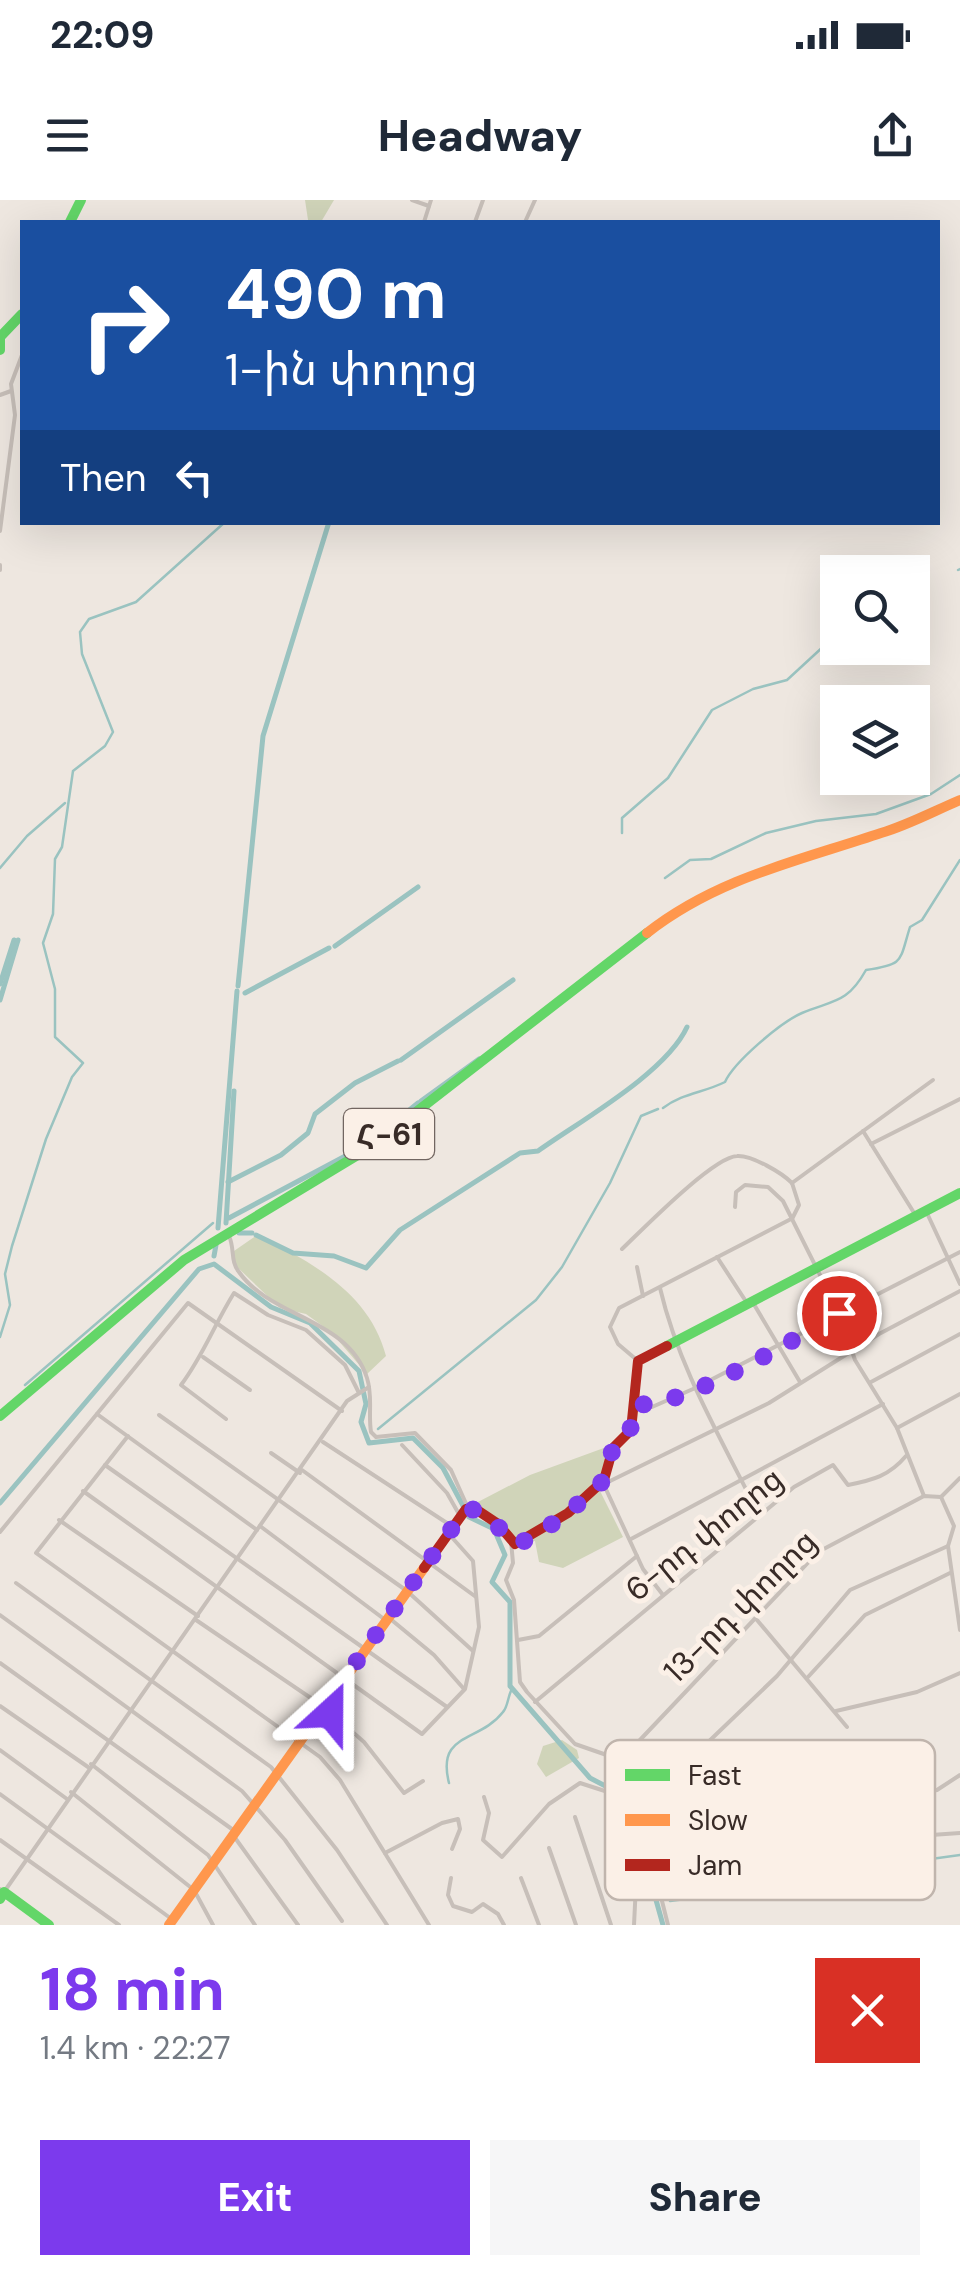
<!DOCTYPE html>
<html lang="en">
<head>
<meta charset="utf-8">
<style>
  :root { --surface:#fff; --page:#f6f6f7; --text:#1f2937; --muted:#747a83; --accent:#7c3aed }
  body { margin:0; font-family:"DM Sans","Noto Sans Armenian",sans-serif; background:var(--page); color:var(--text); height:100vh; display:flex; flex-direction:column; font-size:38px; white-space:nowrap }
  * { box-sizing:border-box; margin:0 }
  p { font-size:32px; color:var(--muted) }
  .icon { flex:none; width:55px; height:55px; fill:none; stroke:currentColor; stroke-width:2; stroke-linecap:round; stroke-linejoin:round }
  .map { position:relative; height:1725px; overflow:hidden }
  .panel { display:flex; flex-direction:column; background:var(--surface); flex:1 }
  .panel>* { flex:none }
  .banner { position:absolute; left:20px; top:20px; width:920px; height:305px; border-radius:0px; box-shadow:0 10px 40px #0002; background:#1a4fa0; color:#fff; overflow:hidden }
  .controls { position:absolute; left:820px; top:355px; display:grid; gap:20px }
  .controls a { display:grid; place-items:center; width:110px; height:110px; border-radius:0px; background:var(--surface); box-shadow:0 10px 40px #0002; font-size:50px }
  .pin { position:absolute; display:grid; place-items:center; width:85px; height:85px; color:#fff; margin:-42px; border:5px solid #fff; border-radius:50%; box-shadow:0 2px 10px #0007 }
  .me { position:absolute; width:110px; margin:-55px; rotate:24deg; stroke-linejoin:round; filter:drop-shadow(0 0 8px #0008) }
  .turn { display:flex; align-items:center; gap:35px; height:210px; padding:0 40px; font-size:45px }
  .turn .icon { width:130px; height:130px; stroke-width:2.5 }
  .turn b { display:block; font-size:70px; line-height:85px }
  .then { display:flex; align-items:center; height:95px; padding:0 40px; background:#0003; gap:20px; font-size:38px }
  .round { display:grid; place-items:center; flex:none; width:105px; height:105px; border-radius:0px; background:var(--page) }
  .overview { display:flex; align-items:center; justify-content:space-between; height:170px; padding:0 40px }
  h1 { font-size:60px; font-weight:800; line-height:75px; color:var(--accent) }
  .cta { display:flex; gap:20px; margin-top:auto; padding:20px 40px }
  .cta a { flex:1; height:115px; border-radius:0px; background:var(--accent); color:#fff; font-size:40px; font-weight:800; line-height:115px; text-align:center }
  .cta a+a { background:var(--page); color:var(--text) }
  .status { display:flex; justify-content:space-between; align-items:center; height:70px; padding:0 50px; background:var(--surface); direction:ltr }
  .status svg { height:28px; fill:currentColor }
  header { display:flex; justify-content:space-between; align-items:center; height:130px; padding:0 40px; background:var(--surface); font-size:45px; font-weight:800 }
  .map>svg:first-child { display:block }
  .green { fill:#d0d4b9 }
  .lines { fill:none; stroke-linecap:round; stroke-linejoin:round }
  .stream { stroke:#9ac3c0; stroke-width:2.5 }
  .canal { stroke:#9ac3c0; stroke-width:5 }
  .street { stroke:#c7bfb9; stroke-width:4 }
  .fast { stroke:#63d668; stroke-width:10 }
  .slow { stroke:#ff974d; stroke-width:10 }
  .jam { stroke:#b3261e; stroke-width:10 }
  .route { stroke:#7c3aed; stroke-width:18; stroke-dasharray:0 32.4 }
  .labels { text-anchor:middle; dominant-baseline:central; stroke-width:10; stroke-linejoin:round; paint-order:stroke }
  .shield { fill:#fbf0e7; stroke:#726661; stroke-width:2.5 }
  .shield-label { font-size:30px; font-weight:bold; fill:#382b27 }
  .street-label { font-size:32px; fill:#382b27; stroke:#fbf0e7 }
  .key { fill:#fbf0e7; stroke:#c0b5ad; stroke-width:2.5 }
  .key-label { font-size:28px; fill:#382b27 }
</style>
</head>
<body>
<div class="status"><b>22:09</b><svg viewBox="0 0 49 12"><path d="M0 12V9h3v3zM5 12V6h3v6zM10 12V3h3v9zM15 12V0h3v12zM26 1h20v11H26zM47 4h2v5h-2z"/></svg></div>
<header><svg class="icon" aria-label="menu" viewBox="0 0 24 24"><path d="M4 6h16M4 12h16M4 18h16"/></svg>Headway<svg class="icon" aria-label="share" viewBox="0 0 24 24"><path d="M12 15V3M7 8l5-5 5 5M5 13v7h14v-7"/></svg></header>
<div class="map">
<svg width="960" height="1725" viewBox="0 0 960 1725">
  <rect width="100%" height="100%" fill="#eee7e0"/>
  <g class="green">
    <polygon points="305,0 334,0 321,22 308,20"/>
    <path d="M257 1035C310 1061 370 1093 386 1156L367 1174 331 1132 306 1114 280 1108 234 1064V1051Z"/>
    <polygon points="612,1245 605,1257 607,1269 595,1281 623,1337 563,1368 539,1362 535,1341 515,1344 500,1320 476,1303 530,1275"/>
    <polygon points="562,1540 577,1550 579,1558 546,1577 537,1564 543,1546"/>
  </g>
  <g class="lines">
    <g class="stream">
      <polyline points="958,370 960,369"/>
      <polyline points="622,633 622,618 668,578 712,510 753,489 787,480 838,433"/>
      <polyline points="0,668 27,636 65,603"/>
      <polyline points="665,678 690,660 711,659 766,633 816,621 876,614 931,594 960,575"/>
      <path d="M663 908C683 893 703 893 725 882 734 862 781 822 802 813 833 800 847 804 866 770 905 764 899 762 910 727L922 720 960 660"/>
      <polyline points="0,1137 10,1105 5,1074 12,1046 46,939 72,877 83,863 55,837 55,789 43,743 53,714 55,659 62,647 73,571 105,546 113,532 82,454 80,432 89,419 136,402 225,322"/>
      <polyline points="25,1185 213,1023"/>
      <polyline points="378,1229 536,1100 562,1067 610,983 641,916 658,909"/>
      <path d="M449 1583C436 1532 479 1543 503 1512 508 1507 508 1495 512 1489"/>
      <polyline points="670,1701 817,1682 873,1667 960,1655"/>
    </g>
    <g class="canal">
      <polyline points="335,746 418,687"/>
      <polyline points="0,784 14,740"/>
      <polyline points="238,786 263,536 329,322"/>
      <polyline points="245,793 329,748"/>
      <polyline points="0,800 18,740"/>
      <polyline points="401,860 513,780"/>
      <polyline points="421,901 479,859"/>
      <polyline points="228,982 281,955 308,933 315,914 355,883 398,861"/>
      <polyline points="229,1018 366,945 418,903"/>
      <polyline points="226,1023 234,891"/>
      <polyline points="218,1028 237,791"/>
      <polyline points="239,1033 252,1033"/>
      <path d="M256 1035 293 1053 334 1056 366 1068 400 1030 520 953 538 951C580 921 666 873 687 827"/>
      <polyline points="214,1056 216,1045"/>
      <polyline points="0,1303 199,1069 214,1064 271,1107 310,1123 359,1171 366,1204 361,1222 369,1243 413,1238 443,1268 469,1317 494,1329 505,1355 492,1382 510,1402 510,1486 590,1578 617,1592 642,1650 663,1725"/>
    </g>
    <g class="street">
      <polyline points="412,0 429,6"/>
      <polyline points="424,22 431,0"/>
      <polyline points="475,22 483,0"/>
      <polyline points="525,22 535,0"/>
      <polyline points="0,195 11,191"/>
      <polyline points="0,331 15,215 11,184 22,155"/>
      <polyline points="0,365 0,370"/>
      <polyline points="863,931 916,1016"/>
      <polyline points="871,944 960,899"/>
      <polyline points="792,983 933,880"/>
      <polyline points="735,1007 736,992 745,985 768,987 783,1001 839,1113 855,1160 897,1228 924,1296"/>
      <polyline points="926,1011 960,1084"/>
      <polyline points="792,1019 799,1005 792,983"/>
      <path d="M229 1036C235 1049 230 1061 239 1072 271 1118 348 1118 367 1178 373 1197 368 1213 371 1232L376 1237 415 1233 451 1270 468 1308"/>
      <path d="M622 1049C642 1030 713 957 737 956 752 955 782 973 792 983"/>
      <polyline points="717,1057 747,1103"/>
      <polyline points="637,1067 643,1096"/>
      <path d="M660 1088C679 1169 721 1238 758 1313"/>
      <polyline points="752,1101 800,1182"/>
      <polyline points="203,1157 250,1190"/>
      <polyline points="638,1161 618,1144 610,1127 619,1108 791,1019"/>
      <polyline points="871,1182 960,1134"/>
      <polyline points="636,1204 652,1207 693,1189 960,1052"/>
      <polyline points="97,1214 257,1330"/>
      <polyline points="159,1215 407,1391 473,1451"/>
      <path d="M226 1219 181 1185C203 1156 214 1125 234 1093L268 1115 306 1130 345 1165 358 1191"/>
      <polyline points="897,1228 960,1194"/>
      <polyline points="128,1236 36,1353 320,1557 340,1580 429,1725"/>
      <polyline points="323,1242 453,1327"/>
      <polyline points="402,1245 447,1293 460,1316"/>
      <polyline points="271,1253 300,1273"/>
      <polyline points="105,1265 447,1507"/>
      <polyline points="302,1270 476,1397"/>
      <polyline points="604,1284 769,1203 879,1134 960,1091"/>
      <polyline points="604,1285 643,1369 663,1395"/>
      <polyline points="83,1291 422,1534 465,1489 479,1427 473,1361 448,1333"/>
      <polyline points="941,1297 954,1326 948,1346 960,1430"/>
      <polyline points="59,1320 198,1416"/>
      <polyline points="260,1326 384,1419"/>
      <polyline points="0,1332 188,1103 342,1211"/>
      <polyline points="631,1339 883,1204"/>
      <polyline points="511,1341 513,1363 506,1380 514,1400 520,1482 527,1492 575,1544 621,1560 624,1570 619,1586 650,1653 668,1725"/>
      <polyline points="16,1383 271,1567 337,1650 387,1725"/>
      <polyline points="0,1415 242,1591 285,1640 342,1721"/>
      <polyline points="388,1417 434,1455 464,1489"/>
      <polyline points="196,1420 324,1507 364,1542 404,1593 423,1581"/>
      <polyline points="757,1420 847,1527"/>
      <polyline points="518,1440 539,1436 637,1356"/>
      <polyline points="0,1463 236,1632"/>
      <polyline points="808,1477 865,1415 950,1373"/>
      <path d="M535 1502 794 1287 833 1265 848 1285C873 1280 889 1276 906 1256"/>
      <polyline points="0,1506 88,1567"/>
      <polyline points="836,1511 917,1492 960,1473"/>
      <polyline points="0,1550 67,1599"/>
      <path d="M628 1552 641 1556 656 1591C698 1613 750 1591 793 1580"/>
      <polyline points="621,1560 818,1352 924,1296 941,1297 960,1278"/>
      <polyline points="91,1564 208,1655 255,1725"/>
      <polyline points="71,1592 194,1690 213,1725"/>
      <polyline points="0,1594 173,1720"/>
      <polyline points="662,1595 704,1546 777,1476 850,1390 948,1346"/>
      <polyline points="484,1597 489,1613 483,1640 502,1657 549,1604 580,1583 611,1593 637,1664 634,1725"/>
      <polyline points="835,1611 937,1590 960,1575"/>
      <polyline points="575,1617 611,1725"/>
      <polyline points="233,1635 298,1725"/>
      <polyline points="0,1640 119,1725"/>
      <polyline points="549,1648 576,1725"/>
      <polyline points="385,1653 442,1623 458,1619 460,1629 452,1649"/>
      <polyline points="451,1678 448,1695 453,1706 472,1712 483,1704 498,1714 504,1725"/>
      <polyline points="521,1678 539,1725"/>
      <polyline points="653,1679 744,1659 803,1658 888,1638 960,1633"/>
      <polyline points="0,1689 4,1692 347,1201 369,1187"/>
    </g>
    <g class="fast">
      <polyline points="70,22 81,0"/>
      <polyline points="0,150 0,137 22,114"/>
      <polyline points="667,1146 960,993"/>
      <polyline points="0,1216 184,1060 371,947 647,733"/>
      <polyline points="0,1699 4,1692 49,1725"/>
    </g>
    <g class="slow">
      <path d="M647 733C717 678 798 661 881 633 908 625 934 611 960 600"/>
      <polyline points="169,1725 424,1368"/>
    </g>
    <polyline class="jam" points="424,1368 466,1309 474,1308 498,1324 515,1344 568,1313 604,1280 613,1248 631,1230 638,1161 667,1146"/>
  </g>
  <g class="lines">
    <path class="route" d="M330 1513 324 1507 466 1309C488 1308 499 1331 515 1344L530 1339 568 1313 604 1280 613 1248 629 1235 636 1204C679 1210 799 1137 839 1113"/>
  </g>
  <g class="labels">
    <rect class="shield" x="344" y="909" width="90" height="50" rx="8"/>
    <g class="shield-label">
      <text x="389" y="934">Հ-61</text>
    </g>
    <g class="street-label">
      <text transform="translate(704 1334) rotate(-39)">6-րդ փողոց</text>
      <text transform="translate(740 1406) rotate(-45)">13-րդ փողոց</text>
    </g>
  </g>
  <rect x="605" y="1540" width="330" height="160" rx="15" class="key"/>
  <rect x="625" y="1569" width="45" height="12" fill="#63d668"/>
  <rect x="625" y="1614" width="45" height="12" fill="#ff974d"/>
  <rect x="625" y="1659" width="45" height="12" fill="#b3261e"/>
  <g class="key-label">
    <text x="688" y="1585">Fast</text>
    <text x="688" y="1630">Slow</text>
    <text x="688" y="1675">Jam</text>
  </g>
</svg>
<div class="controls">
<a><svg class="icon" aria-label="search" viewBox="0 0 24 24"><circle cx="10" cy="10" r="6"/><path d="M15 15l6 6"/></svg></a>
<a><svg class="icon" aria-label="layers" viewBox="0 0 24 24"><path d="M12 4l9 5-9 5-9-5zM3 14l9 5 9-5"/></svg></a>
</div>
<div class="pin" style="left:839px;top:1113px;background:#d93025"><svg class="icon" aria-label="arrive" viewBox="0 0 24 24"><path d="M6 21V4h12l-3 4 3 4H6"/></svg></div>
<svg class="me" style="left:330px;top:1513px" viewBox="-20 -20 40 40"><path d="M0-17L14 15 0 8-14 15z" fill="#7c3aed" stroke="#fff" stroke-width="4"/></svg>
<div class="banner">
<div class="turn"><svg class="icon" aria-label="right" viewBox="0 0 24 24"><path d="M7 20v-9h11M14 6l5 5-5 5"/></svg><div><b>490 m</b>1-ին փողոց</div></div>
<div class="then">Then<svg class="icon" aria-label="left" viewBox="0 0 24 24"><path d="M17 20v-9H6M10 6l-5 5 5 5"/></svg></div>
</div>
</div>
<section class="panel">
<div class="overview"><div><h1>18 min</h1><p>1.4 km · 22:27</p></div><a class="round" style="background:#d93025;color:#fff"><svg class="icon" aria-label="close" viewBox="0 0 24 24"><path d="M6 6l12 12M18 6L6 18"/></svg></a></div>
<div class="cta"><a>Exit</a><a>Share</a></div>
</section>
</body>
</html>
